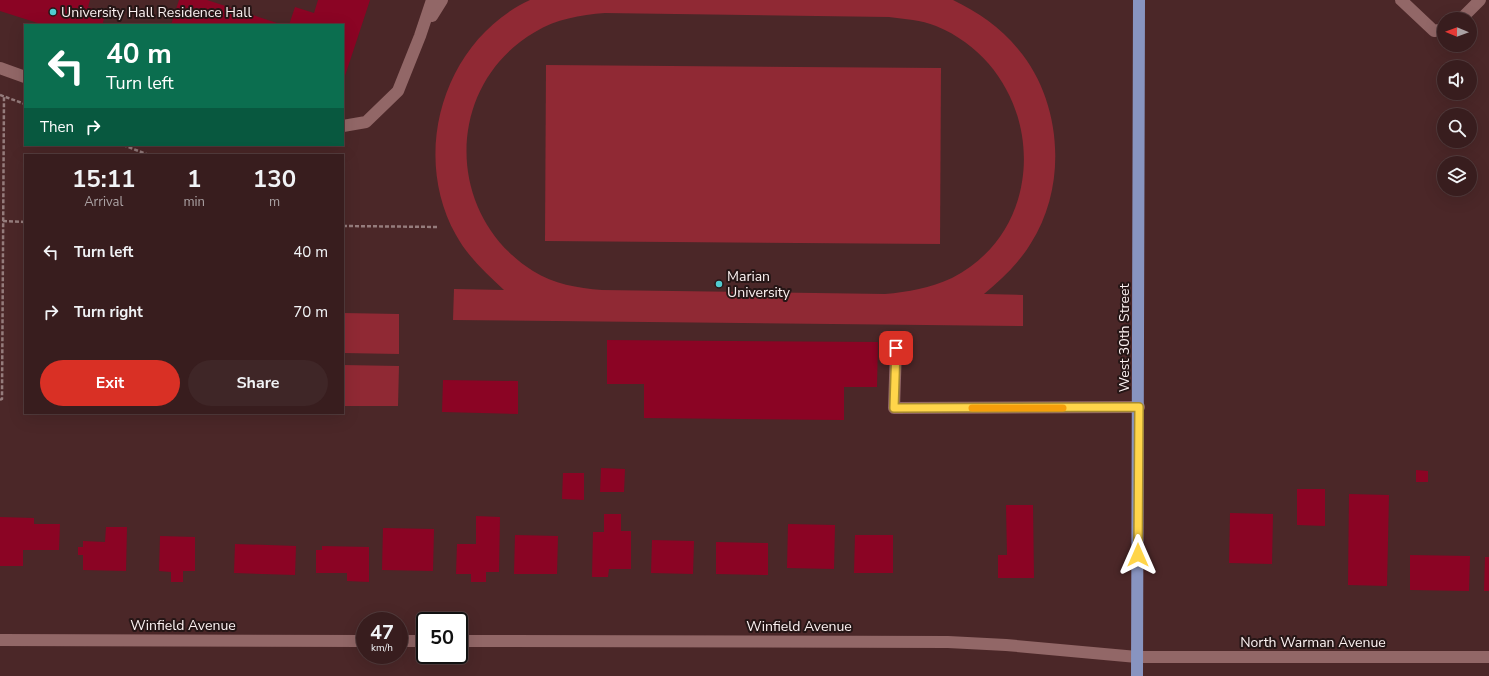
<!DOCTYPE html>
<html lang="en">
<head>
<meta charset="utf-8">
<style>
  :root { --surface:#381d1e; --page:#3f2627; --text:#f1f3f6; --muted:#aba2a4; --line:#523b3c; --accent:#d93025 }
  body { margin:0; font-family:"Nunito Sans",sans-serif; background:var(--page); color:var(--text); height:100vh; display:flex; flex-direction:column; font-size:15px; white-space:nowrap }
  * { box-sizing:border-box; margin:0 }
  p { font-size:13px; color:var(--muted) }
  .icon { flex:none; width:22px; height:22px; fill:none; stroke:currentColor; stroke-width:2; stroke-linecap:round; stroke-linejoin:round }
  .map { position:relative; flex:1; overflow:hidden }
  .details { position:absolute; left:24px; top:154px; width:320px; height:260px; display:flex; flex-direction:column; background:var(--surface); border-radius:0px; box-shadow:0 4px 16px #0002,0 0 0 1px var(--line) }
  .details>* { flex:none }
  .top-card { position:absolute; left:24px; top:24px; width:320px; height:122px; border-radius:0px; box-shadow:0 4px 16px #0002,0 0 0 1px var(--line); background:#0b6e4f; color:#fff; overflow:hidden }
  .needle { width:26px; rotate:271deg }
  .tools { position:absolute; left:1437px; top:12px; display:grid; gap:8px }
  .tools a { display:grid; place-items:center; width:40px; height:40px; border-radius:50%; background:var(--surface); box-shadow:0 4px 16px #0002,0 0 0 1px var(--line); font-size:20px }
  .speed { position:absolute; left:356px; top:612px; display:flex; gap:8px; font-size:20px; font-weight:700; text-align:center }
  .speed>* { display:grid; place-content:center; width:52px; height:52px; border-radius:50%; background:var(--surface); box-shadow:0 4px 16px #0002,0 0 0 1px var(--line); line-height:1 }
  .speed small { font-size:10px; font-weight:400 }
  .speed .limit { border:2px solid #111; border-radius:6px; background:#fff; color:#111 }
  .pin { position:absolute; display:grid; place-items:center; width:34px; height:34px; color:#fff; margin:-17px; border-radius:8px; box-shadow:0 2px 6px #0006 }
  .me { position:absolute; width:44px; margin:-22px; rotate:0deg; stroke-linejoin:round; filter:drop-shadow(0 0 3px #0008) }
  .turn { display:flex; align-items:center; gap:14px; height:84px; padding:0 16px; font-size:18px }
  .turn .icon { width:52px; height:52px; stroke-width:2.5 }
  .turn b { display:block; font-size:28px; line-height:34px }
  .then { display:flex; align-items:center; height:38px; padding:0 16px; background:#0003; gap:8px; font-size:15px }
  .eta { display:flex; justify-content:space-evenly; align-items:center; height:68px; text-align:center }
  .eta b { font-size:24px; font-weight:700; line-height:28px }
  .cta { display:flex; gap:8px; margin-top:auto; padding:8px 16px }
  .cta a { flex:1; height:46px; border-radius:24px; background:var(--accent); color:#fff; font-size:16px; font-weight:700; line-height:46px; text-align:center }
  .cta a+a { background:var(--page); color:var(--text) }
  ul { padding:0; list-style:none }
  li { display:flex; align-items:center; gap:12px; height:60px; padding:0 16px }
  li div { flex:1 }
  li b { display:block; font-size:15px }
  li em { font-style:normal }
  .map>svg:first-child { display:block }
  .green { fill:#902934; fill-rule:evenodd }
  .building { fill:#8b0424 }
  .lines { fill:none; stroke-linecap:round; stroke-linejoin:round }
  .path { stroke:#957c7c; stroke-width:2.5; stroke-dasharray:4 2; stroke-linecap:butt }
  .minor { stroke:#926767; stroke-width:12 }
  .major { stroke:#8894c0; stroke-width:12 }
  .route-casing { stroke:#a68a30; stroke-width:10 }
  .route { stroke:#ffd54a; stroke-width:7 }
  .slow { stroke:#f59e0b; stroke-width:7 }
  .poi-dot { fill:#51ccd1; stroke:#261616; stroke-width:1.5 }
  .labels { text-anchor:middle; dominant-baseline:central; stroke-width:4; stroke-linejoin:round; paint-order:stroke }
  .poi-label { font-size:14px; fill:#fcf2f2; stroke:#261616; text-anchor:start }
  .street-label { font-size:14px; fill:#fcf2f2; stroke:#261616 }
</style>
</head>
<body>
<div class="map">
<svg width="1489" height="676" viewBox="0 0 1489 676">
  <rect width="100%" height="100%" fill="#4b2728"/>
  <g class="green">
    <path d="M530 0H953C978 12 1000 27 1018 49 1062 101 1068 185 1031 243 1019 263 1002 279 984 294L1023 295V326L453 320 454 289 504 290C486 273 468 257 456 235 410 153 444 40 530 0ZM605 13 889 17C905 19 921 20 936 26 1043 70 1057 224 952 278 930 288 908 292 885 294L602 290C577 288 554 284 533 271 444 215 444 85 535 32 556 19 580 15 605 13Z"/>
    <polygon points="546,65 941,68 940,244 545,241"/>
    <polygon points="343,313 399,314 399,354 343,353"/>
    <polygon points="343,365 399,366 398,406 343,406"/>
  </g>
  <g class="building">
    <polygon points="0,0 90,0 88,7 106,13 102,25 44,25 0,11"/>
    <polygon points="179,0 207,0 283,25 171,25"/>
    <polygon points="318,0 370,0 343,82 343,25 289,25 295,7 314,13"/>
    <polygon points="607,340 878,342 877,387 844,387 844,420 644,418 644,384 607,384"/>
    <polygon points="443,380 518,381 518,414 442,412"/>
    <polygon points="601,468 625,469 624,492 600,492"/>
    <polygon points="1416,470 1428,471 1428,482 1416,482"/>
    <polygon points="563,473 584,473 584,500 562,499"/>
    <polygon points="1297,489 1325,489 1325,526 1297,525"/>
    <polygon points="1349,494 1389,495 1387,586 1348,585"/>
    <polygon points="1006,505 1033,505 1034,578 998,578 998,555 1007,555"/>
    <polygon points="1230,513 1273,514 1272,564 1229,563"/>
    <polygon points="604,514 621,514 621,531 631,531 631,569 609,569 608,577 592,577 593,532 604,532"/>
    <polygon points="476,516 500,517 499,572 486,572 486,582 471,582 471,574 456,574 457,544 476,544"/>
    <polygon points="0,517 34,518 34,524 60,524 59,550 23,550 23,566 0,566"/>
    <polygon points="788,524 835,525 834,569 787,568"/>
    <polygon points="106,527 127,527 126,571 83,570 83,555 78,555 78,547 83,547 83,541 105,542"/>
    <polygon points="383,528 434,529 433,571 382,570"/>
    <polygon points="515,535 558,536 557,574 514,574"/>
    <polygon points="855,535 893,535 893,573 854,573"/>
    <polygon points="160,536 195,537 195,571 183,571 183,582 171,582 171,572 159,571"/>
    <polygon points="652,540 694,541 693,574 651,573"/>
    <polygon points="716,542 768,543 768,575 716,574"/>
    <polygon points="235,544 296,546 295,575 234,573"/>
    <polygon points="322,546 369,547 369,582 347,581 347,573 316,573 316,550 322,550"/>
    <polygon points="1410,555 1470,556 1469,591 1410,590"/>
    <polygon points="1485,557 1489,557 1489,591 1484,591"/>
  </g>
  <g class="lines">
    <g class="path">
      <polyline points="0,95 25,104"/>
      <polyline points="123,145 149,155"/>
      <polyline points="3,221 25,222"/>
      <polyline points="343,226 439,227"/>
      <polyline points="0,400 2,399 4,96"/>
    </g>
    <g class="minor">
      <polyline points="1401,0 1434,31 1444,29"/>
      <polyline points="432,16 442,0"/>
      <polyline points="1461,19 1480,0"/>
      <polyline points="0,68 25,77"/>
      <polyline points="343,126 366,122 398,91 420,36 432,0"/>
      <polyline points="896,348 894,408 1139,407"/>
      <polyline points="0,640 365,641"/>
      <polyline points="399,641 425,641"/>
      <polyline points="459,641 948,642 1006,645 1137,657 1489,657"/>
    </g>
    <polyline class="major" points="1137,676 1139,0"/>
  </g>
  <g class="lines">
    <defs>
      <polyline id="route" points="896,348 894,408 1139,407 1138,555"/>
    </defs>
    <use href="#route" class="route-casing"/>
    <use href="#route" class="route"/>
    <polyline class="slow" points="972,408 1063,408"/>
  </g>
  <g class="poi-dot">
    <circle cx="53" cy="12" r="4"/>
    <circle cx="719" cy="284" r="4"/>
  </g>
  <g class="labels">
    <g class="poi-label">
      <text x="61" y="12">University Hall Residence Hall</text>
      <text x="727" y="276">Marian<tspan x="727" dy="16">University</tspan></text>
    </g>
    <g class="street-label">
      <text transform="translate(1124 338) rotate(-90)">West 30th Street</text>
      <text x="183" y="625">Winfield Avenue</text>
      <text x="799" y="626">Winfield Avenue</text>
      <text x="1313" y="642">North Warman Avenue</text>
    </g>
  </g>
</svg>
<div class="tools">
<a><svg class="needle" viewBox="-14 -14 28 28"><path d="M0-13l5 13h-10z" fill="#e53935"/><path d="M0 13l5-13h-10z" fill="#aba2a4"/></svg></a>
<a><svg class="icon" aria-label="sound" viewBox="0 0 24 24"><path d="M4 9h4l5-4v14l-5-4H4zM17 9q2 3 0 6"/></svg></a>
<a><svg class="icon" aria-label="search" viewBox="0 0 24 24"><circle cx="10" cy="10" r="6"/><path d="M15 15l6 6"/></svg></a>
<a><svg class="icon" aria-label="layers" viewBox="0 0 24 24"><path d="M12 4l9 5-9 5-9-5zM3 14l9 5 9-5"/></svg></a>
</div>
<div class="speed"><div>47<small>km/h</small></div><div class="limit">50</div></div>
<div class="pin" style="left:896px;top:348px;background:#d93025"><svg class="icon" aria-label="arrive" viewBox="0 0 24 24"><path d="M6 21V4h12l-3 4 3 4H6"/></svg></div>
<svg class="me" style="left:1138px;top:555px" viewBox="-20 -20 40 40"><path d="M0-17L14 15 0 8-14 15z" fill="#ffd54a" stroke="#fff" stroke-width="4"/></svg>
<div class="top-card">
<div class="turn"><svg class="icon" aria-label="left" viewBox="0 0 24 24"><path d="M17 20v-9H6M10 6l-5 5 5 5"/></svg><div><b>40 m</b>Turn left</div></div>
<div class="then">Then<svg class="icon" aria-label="right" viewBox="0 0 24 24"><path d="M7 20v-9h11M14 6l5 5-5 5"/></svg></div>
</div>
<section class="details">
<div class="eta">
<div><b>15:11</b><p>Arrival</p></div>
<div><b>1</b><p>min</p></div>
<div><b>130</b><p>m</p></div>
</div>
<ul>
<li><svg class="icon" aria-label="left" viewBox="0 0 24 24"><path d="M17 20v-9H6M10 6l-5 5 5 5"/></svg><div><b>Turn left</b></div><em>40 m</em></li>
<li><svg class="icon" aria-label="right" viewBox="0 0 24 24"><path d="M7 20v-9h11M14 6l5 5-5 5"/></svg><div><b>Turn right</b></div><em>70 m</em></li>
</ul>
<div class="cta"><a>Exit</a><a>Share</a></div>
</section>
</div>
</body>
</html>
